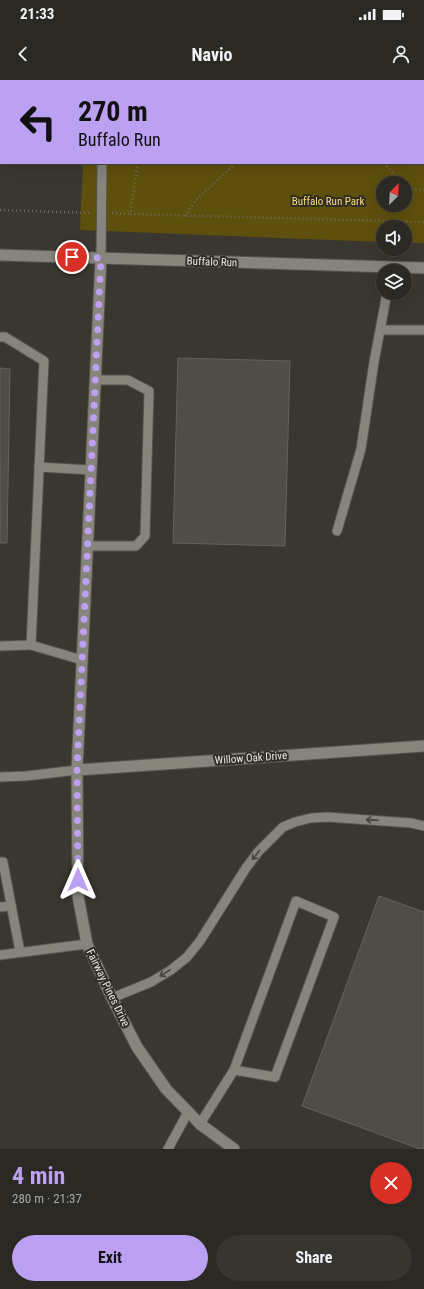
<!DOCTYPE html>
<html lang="en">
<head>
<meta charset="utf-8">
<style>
  :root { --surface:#2b2923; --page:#373530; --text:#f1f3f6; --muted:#a6a6a6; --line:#474541; --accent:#bca0f2 }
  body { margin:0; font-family:"Roboto Condensed",sans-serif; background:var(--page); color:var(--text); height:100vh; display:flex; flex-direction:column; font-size:15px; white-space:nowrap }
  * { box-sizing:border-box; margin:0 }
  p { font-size:13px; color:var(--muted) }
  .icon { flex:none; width:22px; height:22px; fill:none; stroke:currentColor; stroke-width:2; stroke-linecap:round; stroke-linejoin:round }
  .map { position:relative; height:1069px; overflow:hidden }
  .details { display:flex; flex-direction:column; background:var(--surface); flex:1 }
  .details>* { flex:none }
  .guide { position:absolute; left:0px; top:0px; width:424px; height:84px; box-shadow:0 4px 16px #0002,0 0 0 1px var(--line); background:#bca0f2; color:#111; overflow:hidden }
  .needle { width:26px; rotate:24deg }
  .controls { position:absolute; left:376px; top:96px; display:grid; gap:8px }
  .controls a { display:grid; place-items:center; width:36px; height:36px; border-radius:50%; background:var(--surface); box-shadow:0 4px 16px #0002,0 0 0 1px var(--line); font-size:20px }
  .pin { position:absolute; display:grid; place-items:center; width:34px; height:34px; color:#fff; margin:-17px; border:2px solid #fff; border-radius:50%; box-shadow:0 1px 4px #0007 }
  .me { position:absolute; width:44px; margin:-22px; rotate:0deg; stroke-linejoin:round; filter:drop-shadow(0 0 3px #0008) }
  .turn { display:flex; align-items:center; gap:14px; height:84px; padding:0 12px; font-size:18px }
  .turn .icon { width:52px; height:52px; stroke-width:2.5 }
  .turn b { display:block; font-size:28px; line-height:34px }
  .round { display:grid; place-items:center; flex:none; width:42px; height:42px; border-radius:21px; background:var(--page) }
  .head { display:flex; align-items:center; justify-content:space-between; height:68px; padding:0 12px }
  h1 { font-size:24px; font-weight:700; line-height:30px; color:var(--accent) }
  .button { display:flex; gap:8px; margin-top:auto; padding:8px 12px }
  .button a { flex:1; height:46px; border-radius:24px; background:var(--accent); color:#111; font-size:16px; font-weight:700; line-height:46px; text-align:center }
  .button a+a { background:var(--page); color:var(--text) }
  .status { display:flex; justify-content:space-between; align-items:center; height:28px; padding:0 20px; background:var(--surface); direction:ltr }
  .status svg { height:11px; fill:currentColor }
  header { display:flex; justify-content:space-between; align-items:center; height:52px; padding:0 12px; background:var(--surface); font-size:18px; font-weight:700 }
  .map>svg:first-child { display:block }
  .green { fill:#5f4f0d; fill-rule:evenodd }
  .water { fill:#8c782a }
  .building { fill:#4f4d45; stroke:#646259 }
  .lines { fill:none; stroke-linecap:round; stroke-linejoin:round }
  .service-casing { stroke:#55534c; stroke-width:11 }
  .minor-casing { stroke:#55534c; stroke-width:13 }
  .tertiary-casing { stroke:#55534c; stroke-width:13 }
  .path { stroke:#6e6c65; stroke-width:2.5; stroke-dasharray:1 3; stroke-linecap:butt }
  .service { stroke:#86847b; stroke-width:9 }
  .minor { stroke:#86847b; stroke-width:11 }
  .tertiary { stroke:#86847b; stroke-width:11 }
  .oneway { stroke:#45433a }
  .route { stroke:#bca0f2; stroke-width:7; stroke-dasharray:0 12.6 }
  .labels { text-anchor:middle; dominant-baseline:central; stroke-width:4; stroke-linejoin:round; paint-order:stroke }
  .park-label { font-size:11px; fill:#fadf7b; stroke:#2f2d25 }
  .street-label { font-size:11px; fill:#e8e7e2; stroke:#2f2d25 }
</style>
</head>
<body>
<div class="status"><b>21:33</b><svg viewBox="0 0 49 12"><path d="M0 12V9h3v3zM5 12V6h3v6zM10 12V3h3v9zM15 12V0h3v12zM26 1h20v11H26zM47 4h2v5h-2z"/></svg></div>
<header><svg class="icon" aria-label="back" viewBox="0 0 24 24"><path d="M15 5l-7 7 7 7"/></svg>Navio<svg class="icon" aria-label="person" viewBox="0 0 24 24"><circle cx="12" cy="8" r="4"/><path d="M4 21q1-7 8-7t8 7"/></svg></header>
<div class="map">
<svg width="424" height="1069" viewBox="0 0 424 1069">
  <rect width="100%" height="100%" fill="#39372f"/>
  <path class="green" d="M86 0H424V163H405V147H383V162L80 150 83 83H423V1H86ZM383 103H405V125H383Z"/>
  <polygon class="water" points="240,0 424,0 424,52 423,52 423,1"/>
  <g class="building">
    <polygon points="178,278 290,281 285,466 173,463"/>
    <polygon points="0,288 10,289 7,463 0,463"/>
    <polygon points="379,816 424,832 424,1069 420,1069 302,1026"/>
  </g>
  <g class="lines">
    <defs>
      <g id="service">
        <polyline points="100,0 100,1"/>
        <polyline points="101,178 102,83"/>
        <polyline points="381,250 424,250"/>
        <polyline points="0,257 5,257 44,281 31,565 0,566"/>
        <polyline points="39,387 91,390"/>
        <polyline points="337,451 361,369 374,282 387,213"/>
        <polyline points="88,466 136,466 145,456 149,311 128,300 95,300"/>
        <polyline points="31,565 82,580"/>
        <polyline points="0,697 26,696 77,690"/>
        <polyline points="0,782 3,782 20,872"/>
        <polyline points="0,827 11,826"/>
        <polyline points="0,875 87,864"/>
        <polyline points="112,918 151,902 171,890 187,877 200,861 246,788 258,772 283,747 295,742 311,738 327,737 411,743 424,746"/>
        <polyline points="200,1044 234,990 296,821 334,837 275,997 234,990"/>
        <polyline points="168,1069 188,1032"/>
      </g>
      <g id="minor">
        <polyline points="101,178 77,690 78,816 87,864 112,918 137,967 166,1009 200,1044 234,1069"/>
        <polyline points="77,690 424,666"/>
      </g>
      <polyline id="tertiary" points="0,175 424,188"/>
    </defs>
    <use href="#service" class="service-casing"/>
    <use href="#minor" class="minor-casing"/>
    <use href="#tertiary" class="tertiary-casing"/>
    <g class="path">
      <polyline points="126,0 127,1"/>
      <polyline points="138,83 130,134 424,142"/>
      <polyline points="384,83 396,97 404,103"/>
      <polyline points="405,104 412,109 424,110"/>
      <polyline points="0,130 89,133"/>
      <polyline points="112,133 130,134"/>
      <polyline points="185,136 196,120 236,83"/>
    </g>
    <use href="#service" class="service"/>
    <use href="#minor" class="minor"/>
    <use href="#tertiary" class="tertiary"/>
  </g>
  <defs><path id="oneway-shaft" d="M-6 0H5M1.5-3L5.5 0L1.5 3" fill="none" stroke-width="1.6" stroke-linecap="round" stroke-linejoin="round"/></defs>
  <g class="oneway">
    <use href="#oneway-shaft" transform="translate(372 740) rotate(-176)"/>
    <use href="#oneway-shaft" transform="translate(256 775) rotate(129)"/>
    <use href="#oneway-shaft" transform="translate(165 893) rotate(149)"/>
  </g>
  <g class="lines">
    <polyline class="route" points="72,177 101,178 77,690 78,800"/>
  </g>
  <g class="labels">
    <g class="park-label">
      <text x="328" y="121">Buffalo Run Park</text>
    </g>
    <g class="street-label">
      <text transform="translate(212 182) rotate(2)">Buffalo Run</text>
      <text transform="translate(251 678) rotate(-4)">Willow Oak Drive</text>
      <text transform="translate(108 908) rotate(64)">Fairway Pines Drive</text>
    </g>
  </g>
</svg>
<div class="controls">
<a><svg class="needle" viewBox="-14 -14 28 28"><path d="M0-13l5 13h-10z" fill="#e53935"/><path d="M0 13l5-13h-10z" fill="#a6a6a6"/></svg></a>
<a><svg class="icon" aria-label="sound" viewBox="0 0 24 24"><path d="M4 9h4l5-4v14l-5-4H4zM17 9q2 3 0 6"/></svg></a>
<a><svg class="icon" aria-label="layers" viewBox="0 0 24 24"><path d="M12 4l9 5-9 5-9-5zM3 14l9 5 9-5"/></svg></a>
</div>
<div class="pin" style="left:72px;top:177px;background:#d93025"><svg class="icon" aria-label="arrive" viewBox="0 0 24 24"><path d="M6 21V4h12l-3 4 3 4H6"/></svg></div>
<svg class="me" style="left:78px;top:800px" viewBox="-20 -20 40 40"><path d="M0-17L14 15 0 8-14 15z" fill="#bca0f2" stroke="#fff" stroke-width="4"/></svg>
<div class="guide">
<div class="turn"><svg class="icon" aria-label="left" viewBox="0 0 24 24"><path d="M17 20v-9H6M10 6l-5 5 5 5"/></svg><div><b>270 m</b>Buffalo Run</div></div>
</div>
</div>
<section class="details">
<div class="head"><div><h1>4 min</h1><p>280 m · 21:37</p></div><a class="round" style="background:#d93025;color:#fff"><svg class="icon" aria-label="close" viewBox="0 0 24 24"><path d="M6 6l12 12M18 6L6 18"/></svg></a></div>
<div class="button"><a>Exit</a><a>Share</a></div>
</section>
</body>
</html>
